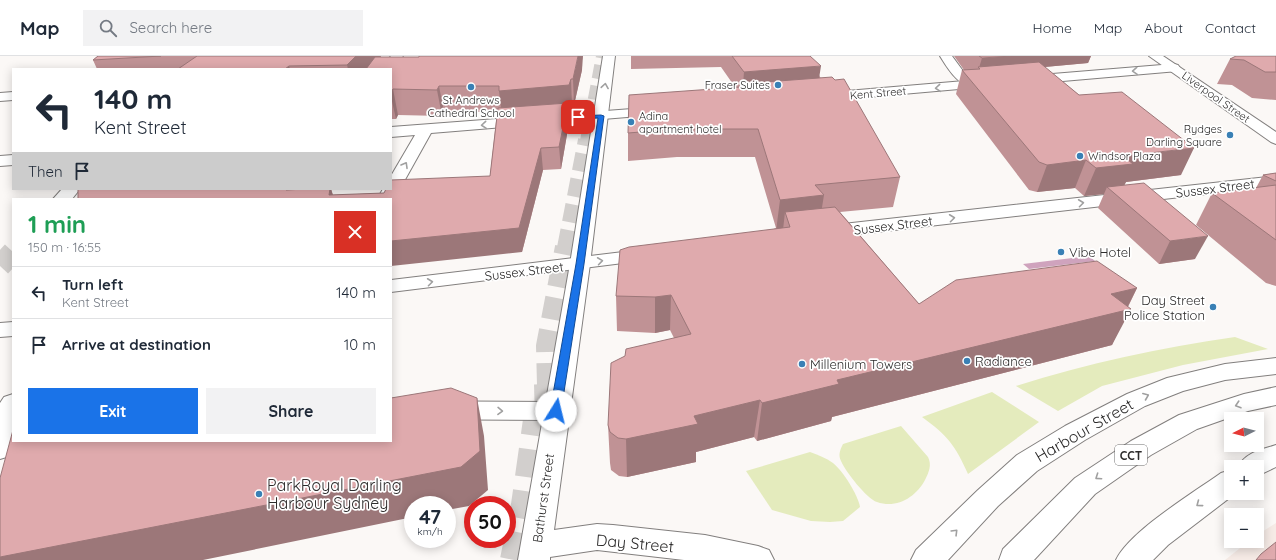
<!DOCTYPE html>
<html lang="en">
<head>
<meta charset="utf-8">
<style>
  :root { --surface:#fff; --page:#f2f2f3; --text:#1f2937; --muted:#747a83; --line:#e0e1e3; --accent:#1a73e8 }
  body { margin:0; font-family:Quicksand,sans-serif; background:var(--page); color:var(--text); height:100vh; display:flex; flex-direction:column; font-size:15px; white-space:nowrap }
  * { box-sizing:border-box; margin:0 }
  p { font-size:13px; color:var(--muted) }
  .icon { flex:none; width:22px; height:22px; fill:none; stroke:currentColor; stroke-width:2; stroke-linecap:round; stroke-linejoin:round }
  .map { position:relative; flex:1; overflow:hidden }
  .side { position:absolute; left:12px; top:142px; width:380px; height:244px; display:flex; flex-direction:column; background:var(--surface); border-radius:0px; box-shadow:0 2px 10px #0003 }
  .side>* { flex:none }
  .hud { position:absolute; left:12px; top:12px; width:380px; height:122px; border-radius:0px; box-shadow:0 2px 10px #0003; background:#fff; color:var(--text); overflow:hidden }
  .needle { width:26px; rotate:264deg }
  .controls { position:absolute; left:1224px; top:356px; display:grid; gap:8px }
  .controls a { display:grid; place-items:center; width:40px; height:40px; border-radius:0px; background:var(--surface); box-shadow:0 2px 10px #0003; font-size:20px }
  .speed { position:absolute; left:404px; top:440px; display:flex; gap:8px; font-size:20px; font-weight:700; text-align:center }
  .speed>* { display:grid; place-content:center; width:52px; height:52px; border-radius:50%; background:var(--surface); box-shadow:0 2px 10px #0003; line-height:1 }
  .speed small { font-size:10px; font-weight:400 }
  .speed .limit { border:6px solid #d22; background:#fff; color:#111 }
  .pin { position:absolute; display:grid; place-items:center; width:34px; height:34px; color:#fff; margin:-17px; border-radius:8px; box-shadow:0 2px 6px #0006 }
  .me { position:absolute; width:44px; margin:-22px; rotate:9deg; stroke-linejoin:round; filter:drop-shadow(0 0 3px #0008) }
  .turn { display:flex; align-items:center; gap:14px; height:84px; padding:0 16px; font-size:18px }
  .turn .icon { width:52px; height:52px; stroke-width:2.5 }
  .turn b { display:block; font-size:28px; line-height:34px }
  .then { display:flex; align-items:center; height:38px; padding:0 16px; background:#0003; gap:8px; font-size:15px }
  .round { display:grid; place-items:center; flex:none; width:42px; height:42px; border-radius:0px; background:var(--page) }
  .summary { display:flex; align-items:center; justify-content:space-between; height:68px; padding:0 16px }
  h1 { font-size:24px; font-weight:800; line-height:30px; color:#1e9e55 }
  .button { display:flex; gap:8px; margin-top:auto; padding:8px 16px }
  .button a { flex:1; height:46px; border-radius:0px; background:var(--accent); color:#fff; font-size:16px; font-weight:800; line-height:46px; text-align:center }
  .button a+a { background:var(--page); color:var(--text) }
  ul { padding:0; list-style:none }
  li { display:flex; align-items:center; gap:12px; height:52px; padding:0 16px; border-top:1px solid var(--line) }
  li div { flex:1 }
  li b { display:block; font-size:15px }
  li em { font-style:normal }
  header { display:flex; align-items:center; gap:24px; box-sizing:border-box; height:56px; padding:0 20px; background:var(--surface); border-bottom:1px solid var(--line) }
  header strong { font-size:19px }
  nav { display:flex; gap:22px; margin-inline-start:auto; font-size:14px }
  .search { width:280px; height:36px; background:var(--page); display:flex; align-items:center; gap:10px; box-sizing:border-box; padding:0 14px; border-radius:0px; color:var(--muted); font-size:15px }
  .map>svg:first-child { display:block }
  .built { fill:#f6ebe6 }
  .green { fill:#e4ebbd }
  .water { fill:#cfa3bd }
  .lines { fill:none; stroke-linecap:round; stroke-linejoin:round }
  .motorway-tunnel-far3 { stroke:#d2cfcd; stroke-width:14; stroke-dasharray:14 7; stroke-linecap:butt }
  .motorway-tunnel-far2 { stroke:#d2cfcd; stroke-width:18; stroke-dasharray:18 8; stroke-linecap:butt }
  .motorway-tunnel-far1 { stroke:#d2cfcd; stroke-width:22; stroke-dasharray:22 11; stroke-linecap:butt }
  .motorway-tunnel { stroke:#d2cfcd; stroke-width:28; stroke-dasharray:28 14; stroke-linecap:butt }
  .pedestrian-casing { stroke:#827f7e; stroke-width:2 }
  .minor-casing { stroke:#827f7e; stroke-width:2 }
  .tertiary-casing { stroke:#827f7e; stroke-width:2 }
  .secondary-casing { stroke:#827f7e; stroke-width:2 }
  .motorway-casing { stroke:#827f7e; stroke-width:2 }
  .pedestrian { fill:#fff; fill-rule:evenodd }
  .minor { fill:#fff; fill-rule:evenodd }
  .tertiary { fill:#fff; fill-rule:evenodd }
  .secondary { fill:#fff; fill-rule:evenodd }
  .motorway { fill:#fff; fill-rule:evenodd }
  .wall { fill:#c09295 }
  .shaded-wall { fill:#9c7779 }
  .building { fill:#dfaaad; stroke:#9c7779 }
  .oneway { stroke:#a0a0a0 }
  .route { fill:#1a73e8; stroke:#114b97 }
  .poi-dot { fill:#3980b5; stroke:#fff; stroke-width:1.5 }
  .labels { text-anchor:middle; dominant-baseline:central; stroke-width:3.5; stroke-linejoin:round; paint-order:stroke }
  .far-poi-label { font-size:11px; fill:#2c2b2b; stroke:#fff; text-anchor:end }
  .far-street-label { font-size:11px; fill:#2c2b2b; stroke:#fff }
  .shield { fill:#fff; stroke:#6b6b6b; stroke-width:1 }
  .shield-label { font-size:12px; font-weight:bold; fill:#2c2b2b }
  .street-label { font-size:13px; fill:#2c2b2b; stroke:#fff }
  .poi-label { font-size:13px; fill:#2c2b2b; stroke:#fff; text-anchor:start }
  .near-street-label { font-size:16px; fill:#2c2b2b; stroke:#fff }
  .near-poi-label { font-size:16px; fill:#2c2b2b; stroke:#fff; text-anchor:start }
</style>
</head>
<body>
<header>
<strong>Map</strong>
<div class="search"><svg class="icon" aria-label="search" viewBox="0 0 24 24"><circle cx="10" cy="10" r="6"/><path d="M15 15l6 6"/></svg>Search here</div>
<nav><a>Home</a><a>Map</a><a>About</a><a>Contact</a></nav>
</header>
<div class="map">
<svg width="1276" height="504" viewBox="0 0 1276 504">
  <rect width="100%" height="100%" fill="#fbf8f6"/>
  <polygon class="built" points="1276,467 1276,504 1225,504 1249,485 1257,485 1257,479"/>
  <g class="green">
    <path d="M1235 281 1268 293 1183 309 1102 330 1058 355 1016 330C1088 307 1160 292 1235 281Z"/>
    <path d="M992 336 1039 366 968 418C955 389 948 380 922 361Z"/>
    <path d="M901 370 928 401C932 409 929 416 925 424 916 441 897 453 877 446 867 443 845 415 841 405 838 399 840 394 843 388Z"/>
    <path d="M810 396C818 399 826 402 833 407 843 415 858 439 860 451L843 465 830 466 811 465 772 454 746 415Z"/>
  </g>
  <polygon class="water" points="1089,200 1095,205 1029,213 1023,208"/>
  <g class="lines">
    <polyline class="motorway-tunnel-far3" points="587,85 603,0"/>
    <polyline class="motorway-tunnel-far2" points="566,192 587,84"/>
    <g class="motorway-tunnel-far1">
      <polyline points="0,210 13,196"/>
      <polyline points="548,329 547,290 566,191"/>
    </g>
    <g class="motorway-tunnel">
      <polyline points="548,328 549,363"/>
      <polyline points="514,504 525,449 540,343"/>
    </g>
    <defs>
      <g id="pedestrian">
        <polygon points="391,0 403,0 391,15 391,13 380,13"/>
        <path d="M940 0H952L963 15 982 28 980 31C961 35 948 13 940 0Z"/>
      </g>
      <g id="minor">
        <polygon points="1174,8 1178,9 1180,12 1178,15 1028,28 1022,24 1028,20"/>
        <polygon points="988,23 995,27 993,30 823,45 818,44 816,41 818,38 823,37"/>
        <polygon points="659,51 664,52 666,55 664,58 431,77 392,147 391,143 377,143 383,133 391,133 391,120 415,79 391,81 391,71"/>
        <polygon points="13,99 13,109 0,110 0,100"/>
        <polygon points="1276,120 1276,130 825,182 818,180 816,176 818,172 825,170"/>
        <polygon points="648,193 655,195 658,199 655,203 391,236 391,224"/>
        <polygon points="13,266 13,280 0,281 0,267"/>
        <polygon points="391,345 556,346 565,348 569,355 565,362 556,364 391,363"/>
      </g>
      <g id="tertiary">
        <polygon points="1149,0 1163,0 1276,76 1276,88 1271,86"/>
        <polygon points="13,36 13,44 0,45 0,37"/>
      </g>
      <g id="secondary">
        <polygon points="603,0 615,0 590,208 554,474 597,468 613,469 705,479 758,490 769,494 774,504 684,504 597,494 550,501 550,504 518,504 570,208"/>
        <polygon points="62,133 80,133 72,143 53,143"/>
        <polygon points="1276,302 1276,318 1225,324 1183,335 1145,350 1085,384 1037,415 998,450 948,504 911,504 916,494 978,434 1017,399 1065,370 1127,338 1167,322 1225,308"/>
        <path d="M1276 389V411L1257 420V411H1238C1246 396 1261 394 1276 389Z"/>
        <path d="M1231 414V437H1236L1168 489 1153 504H1116C1130 475 1193 437 1221 417Z"/>
      </g>
      <g id="motorway">
        <polygon points="1276,331 1276,349 1248,355 1197,373 1151,399 1095,438 1034,504 999,504 1003,493 1075,422 1131,385 1179,359 1244,338"/>
        <polygon points="13,338 13,385 16,385 10,400 0,403 0,347 4,341"/>
      </g>
    </defs>
    <use href="#pedestrian" class="pedestrian-casing"/>
    <use href="#minor" class="minor-casing"/>
    <use href="#tertiary" class="tertiary-casing"/>
    <use href="#secondary" class="secondary-casing"/>
    <use href="#motorway" class="motorway-casing"/>
    <use href="#pedestrian" class="pedestrian"/>
    <use href="#minor" class="minor"/>
    <use href="#tertiary" class="tertiary"/>
    <use href="#secondary" class="secondary"/>
    <use href="#motorway" class="motorway"/>
  </g>
  <g class="wall">
    <polygon points="98,0 381,0 381,1 582,14 574,49 572,49 571,55 568,55 569,67 561,113 543,114 522,196 78,143 331,133 333,139 384,137 490,120 497,56 444,56 442,60 398,59 396,63 391,63 391,13 97,13 93,4"/>
    <polygon points="631,0 810,0 820,21 900,121 893,151 840,156 919,248 1137,232 1128,251 1112,289 832,361 831,365 757,385 754,381 696,396 696,406 627,421 619,420 611,414 610,407 608,369 674,282 670,274 655,277 617,275 616,240 776,172 755,101 677,101 628,105 628,77 735,31 721,11 631,13"/>
    <polygon points="954,0 1091,0 1088,7 1044,11 1079,39 1181,119 1126,126 1124,129 1195,203 1159,208 1098,152 1104,138 1084,140 1075,132 1037,136 1029,134 956,38 962,14 964,14"/>
    <polygon points="1276,0 1276,44 1252,42 1232,29 1217,28 1230,3"/>
    <polygon points="1276,117 1276,230 1266,227 1196,169 1212,137 1256,132 1263,119"/>
  </g>
  <g class="shaded-wall">
    <polygon points="356,0 381,0 370,13 348,13 347,9"/>
    <polygon points="578,0 583,0 582,14 574,49 573,23"/>
    <polygon points="1012,0 1091,0 1088,7 1023,13 979,12 982,2"/>
    <polygon points="289,10 290,13 285,13"/>
    <polygon points="821,10 817,35 755,30 752,27 751,41 742,41 744,16"/>
    <polygon points="571,23 572,49 571,55 568,55 569,67 561,113 559,91 502,61 499,35"/>
    <polygon points="439,30 444,56 442,60 437,34"/>
    <polygon points="393,33 398,59 396,63 391,41 391,36"/>
    <polygon points="541,92 543,114 522,196 391,210 391,185"/>
    <polygon points="1194,92 1181,119 1126,126 1121,136 1107,131 1104,138 1084,140 1096,112 1123,100"/>
    <polygon points="1086,104 1075,132 1037,136 1047,109"/>
    <polygon points="286,133 303,133 286,134"/>
    <polygon points="330,133 331,133 334,143 329,139"/>
    <polygon points="824,139 819,170 790,171 785,156 783,174 776,175 780,144"/>
    <polygon points="1208,180 1195,203 1159,208 1170,185"/>
    <polygon points="1137,232 1126,254 1131,253 1112,289 832,361 831,365 757,385 762,347 1111,238"/>
    <polygon points="671,239 670,274 655,277 655,241"/>
    <polygon points="477,342 484,380 488,434 469,450 447,454 447,449 413,449 413,461 203,504 0,504 0,501"/>
    <polygon points="760,344 754,381 696,396 696,406 627,421 626,383 694,360"/>
  </g>
  <g class="building">
    <polygon points="98,0 161,0 93,4"/>
    <polygon points="197,0 356,0 347,9 289,10 285,13 178,13"/>
    <polygon points="419,0 578,0 573,23 571,23 569,29 499,35 499,30 439,30 437,34 393,33 391,36 391,13 366,13 375,1 419,1"/>
    <polygon points="732,0 810,0 821,10 744,16"/>
    <polygon points="979,0 1012,0 982,2"/>
    <polygon points="1236,0 1276,0 1276,16 1265,16 1244,4 1230,3"/>
    <polygon points="1039,6 1079,39 1122,36 1194,92 1123,100 1133,108 1096,112 1086,104 1047,109 1039,106 962,14 980,13 978,11"/>
    <polygon points="832,21 835,24 844,23 900,121 815,129 824,139 780,144 758,73 678,73 628,77 629,39 755,30 752,27"/>
    <polygon points="568,47 559,91 541,92 519,172 391,185 391,143 78,143 78,133 286,133 286,134 305,133 330,133 329,139 384,137 386,133 391,133 391,124 490,120 498,52"/>
    <polygon points="1276,117 1276,125 1263,119"/>
    <polygon points="1144,127 1208,180 1170,185 1107,131"/>
    <polygon points="1276,129 1276,184 1212,137"/>
    <polygon points="835,151 919,248 956,224 1097,205 1137,232 1111,238 1131,253 837,324 839,328 762,347 760,344 694,360 698,368 626,383 618,382 610,376 608,369 611,307 625,300 626,293 691,278 671,239 655,241 616,240 620,194 629,191 790,171 785,156"/>
    <polygon points="451,332 477,342 480,395 461,411 0,501 0,422 13,374 13,385 391,385 391,342"/>
    <polygon points="1276,486 1276,504 1256,504 1261,498"/>
  </g>
  <defs><path id="oneway-chevron" d="M-2-3.5L2.5 0L-2 3.5" fill="none" stroke-width="1.6" stroke-linecap="round" stroke-linejoin="round"/></defs>
  <g class="oneway">
    <use href="#oneway-chevron" transform="translate(1135 15) rotate(176)"/>
    <use href="#oneway-chevron" transform="translate(605 30) rotate(-81)"/>
    <use href="#oneway-chevron" transform="translate(938 32) rotate(175)"/>
    <use href="#oneway-chevron" transform="translate(484 69) rotate(175)"/>
    <use href="#oneway-chevron" transform="translate(405 109) rotate(-60)"/>
    <use href="#oneway-chevron" transform="translate(1081 147) rotate(-7)"/>
    <use href="#oneway-chevron" transform="translate(952 162) rotate(-7)"/>
    <use href="#oneway-chevron" transform="translate(600 205) rotate(-8)"/>
    <use href="#oneway-chevron" transform="translate(430 226) rotate(-7)"/>
    <use href="#oneway-chevron" transform="translate(1146 340) rotate(-22)"/>
    <use href="#oneway-chevron" transform="translate(1238 349) rotate(162)"/>
    <use href="#oneway-chevron" transform="translate(500 355) rotate(1)"/>
    <use href="#oneway-chevron" transform="translate(1098 421) rotate(146)"/>
    <use href="#oneway-chevron" transform="translate(1199 448) rotate(143)"/>
    <use href="#oneway-chevron" transform="translate(955 476) rotate(-45)"/>
  </g>
  <polygon class="route" points="601,59 604,60 584,208 561,355 556,359 550,355 576,208 598,62 578,63 575,61 578,60"/>
  <g class="poi-dot">
    <circle cx="778" cy="29" r="4"/>
    <circle cx="471" cy="31" r="4"/>
    <circle cx="631" cy="66" r="4"/>
    <circle cx="1230" cy="79" r="4"/>
    <circle cx="1080" cy="100" r="4"/>
    <circle cx="1061" cy="196" r="4"/>
    <circle cx="1213" cy="251" r="4"/>
    <circle cx="967" cy="305" r="4"/>
    <circle cx="802" cy="308" r="4"/>
    <circle cx="259" cy="438" r="4"/>
  </g>
  <g class="labels">
    <g class="far-poi-label">
      <text x="770" y="29">Fraser Suites</text>
      <text x="471" y="44" text-anchor="middle">St Andrews<tspan x="471" dy="13">Cathedral School</tspan></text>
      <text x="639" y="60" text-anchor="start">Adina<tspan x="639" dy="13">apartment hotel</tspan></text>
      <text x="1222" y="73">Rydges<tspan x="1222" dy="13">Darling Square</tspan></text>
      <text x="1088" y="100" text-anchor="start">Windsor Plaza</text>
    </g>
    <g class="far-street-label">
      <text transform="translate(878 37) rotate(-5)">Kent Street</text>
      <text transform="translate(1216 41) rotate(35)">Liverpool Street</text>
    </g>
    <rect class="shield" x="1115" y="389" width="32" height="20" rx="3"/>
    <g class="shield-label">
      <text x="1131" y="399">CCT</text>
    </g>
    <g class="street-label">
      <text transform="translate(1215 132) rotate(-7)">Sussex Street</text>
      <text transform="translate(893 169) rotate(-7)">Sussex Street</text>
      <text transform="translate(524 215) rotate(-7)">Sussex Street</text>
      <text transform="translate(543 442) rotate(-82)">Bathurst Street</text>
    </g>
    <g class="poi-label">
      <text x="1069" y="196">Vibe Hotel</text>
      <text x="1205" y="244" text-anchor="end">Day Street<tspan x="1205" dy="15">Police Station</tspan></text>
      <text x="975" y="305">Radiance</text>
      <text x="810" y="308">Millenium Towers</text>
    </g>
    <g class="near-street-label">
      <text transform="translate(1084 374) rotate(-30)">Harbour Street</text>
      <text transform="translate(635 487) rotate(5)">Day Street</text>
    </g>
    <g class="near-poi-label">
      <text x="267" y="429">ParkRoyal Darling<tspan x="267" dy="18">Harbour Sydney</tspan></text>
    </g>
  </g>
</svg>
<div class="controls">
<a><svg class="needle" viewBox="-14 -14 28 28"><path d="M0-13l5 13h-10z" fill="#e53935"/><path d="M0 13l5-13h-10z" fill="#747a83"/></svg></a>
<a>+</a>
<a>−</a>
</div>
<div class="speed"><div>47<small>km/h</small></div><div class="limit">50</div></div>
<div class="pin" style="left:578px;top:61px;background:#d93025"><svg class="icon" aria-label="arrive" viewBox="0 0 24 24"><path d="M6 21V4h12l-3 4 3 4H6"/></svg></div>
<svg class="me" style="left:556px;top:355px" viewBox="-20 -20 40 40"><circle r="19" fill="#fff"/><path d="M0-13L10 11 0 6-10 11z" fill="#1a73e8"/></svg>
<div class="hud">
<div class="turn"><svg class="icon" aria-label="left" viewBox="0 0 24 24"><path d="M17 20v-9H6M10 6l-5 5 5 5"/></svg><div><b>140 m</b>Kent Street</div></div>
<div class="then">Then<svg class="icon" aria-label="arrive" viewBox="0 0 24 24"><path d="M6 21V4h12l-3 4 3 4H6"/></svg></div>
</div>
<section class="side">
<div class="summary"><div><h1>1 min</h1><p>150 m · 16:55</p></div><a class="round" style="background:#d93025;color:#fff"><svg class="icon" aria-label="close" viewBox="0 0 24 24"><path d="M6 6l12 12M18 6L6 18"/></svg></a></div>
<ul>
<li><svg class="icon" aria-label="left" viewBox="0 0 24 24"><path d="M17 20v-9H6M10 6l-5 5 5 5"/></svg><div><b>Turn left</b><p>Kent Street</p></div><em>140 m</em></li>
<li><svg class="icon" aria-label="arrive" viewBox="0 0 24 24"><path d="M6 21V4h12l-3 4 3 4H6"/></svg><div><b>Arrive at destination</b></div><em>10 m</em></li>
</ul>
<div class="button"><a>Exit</a><a>Share</a></div>
</section>
</div>
</body>
</html>
